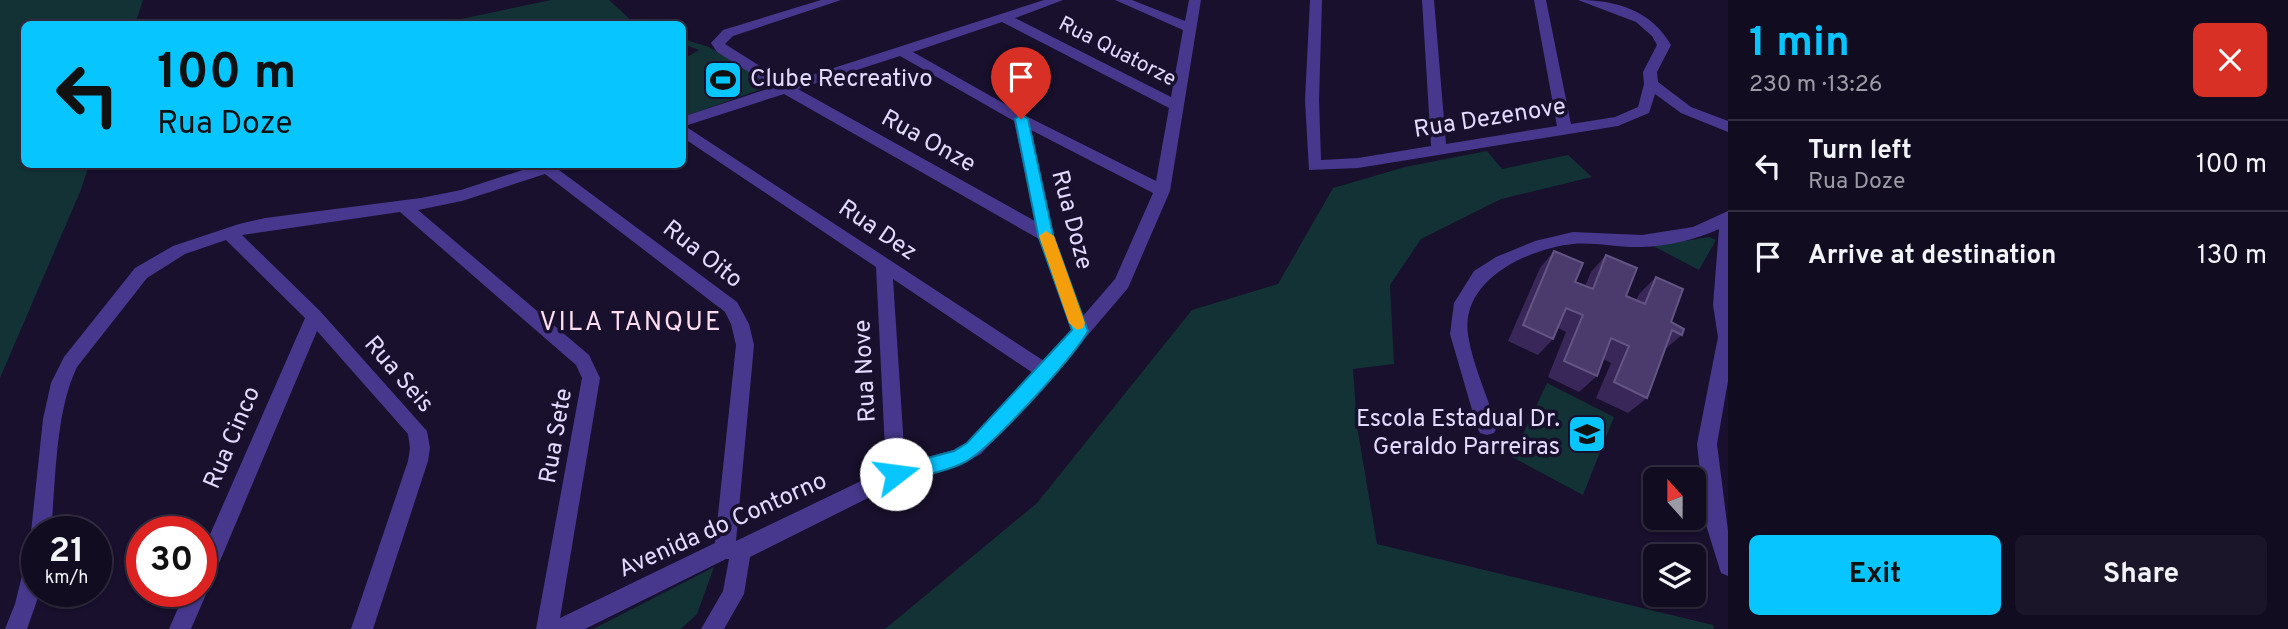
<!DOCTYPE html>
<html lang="en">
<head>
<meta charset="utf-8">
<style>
  :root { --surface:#120c21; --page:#1b152a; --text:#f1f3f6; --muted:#9c9ba5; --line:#312c3f; --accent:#06c5ff }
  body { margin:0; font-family:Overpass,sans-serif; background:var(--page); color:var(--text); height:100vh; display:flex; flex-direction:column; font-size:26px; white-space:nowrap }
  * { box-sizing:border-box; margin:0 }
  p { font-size:23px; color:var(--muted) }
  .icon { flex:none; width:38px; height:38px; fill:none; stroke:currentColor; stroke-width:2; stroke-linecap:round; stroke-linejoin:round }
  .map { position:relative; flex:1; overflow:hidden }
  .panel { display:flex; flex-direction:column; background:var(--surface); width:560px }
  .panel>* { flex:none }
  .top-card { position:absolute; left:21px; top:21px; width:665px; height:147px; border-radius:10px; box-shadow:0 2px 5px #0004,0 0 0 2px var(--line); background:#06c5ff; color:#111; overflow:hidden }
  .needle { width:46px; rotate:339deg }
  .buttons { position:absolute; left:1643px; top:467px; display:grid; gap:14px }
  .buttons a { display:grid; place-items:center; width:63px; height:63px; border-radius:10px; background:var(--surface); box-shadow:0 2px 5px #0004,0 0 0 2px var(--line); font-size:35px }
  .speed { position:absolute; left:21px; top:516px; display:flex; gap:14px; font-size:35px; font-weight:700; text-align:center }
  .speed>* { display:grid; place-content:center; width:91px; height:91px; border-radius:50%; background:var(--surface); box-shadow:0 2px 5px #0004,0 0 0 2px var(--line); line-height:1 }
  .speed small { font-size:18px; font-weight:400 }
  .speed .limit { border:10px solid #d22; background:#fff; color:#111 }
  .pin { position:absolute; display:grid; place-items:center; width:60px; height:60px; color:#fff; margin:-72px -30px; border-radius:50% 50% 50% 0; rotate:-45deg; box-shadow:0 0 7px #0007 }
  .pin .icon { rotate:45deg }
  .me { position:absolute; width:77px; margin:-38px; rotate:75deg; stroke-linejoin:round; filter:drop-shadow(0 0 5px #0008) }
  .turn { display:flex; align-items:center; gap:24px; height:147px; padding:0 21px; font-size:32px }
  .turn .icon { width:91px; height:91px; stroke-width:2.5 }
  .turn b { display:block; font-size:49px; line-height:60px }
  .round { display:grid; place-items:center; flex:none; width:74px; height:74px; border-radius:10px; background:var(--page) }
  .summary { display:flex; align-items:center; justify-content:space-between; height:119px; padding:0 21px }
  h1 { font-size:42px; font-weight:700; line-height:52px; color:var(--accent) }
  .cta { display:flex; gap:14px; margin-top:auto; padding:14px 21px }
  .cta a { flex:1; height:80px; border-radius:10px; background:var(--accent); color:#111; font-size:28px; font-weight:700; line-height:80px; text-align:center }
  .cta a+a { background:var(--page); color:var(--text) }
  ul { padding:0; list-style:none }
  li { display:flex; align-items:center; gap:21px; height:91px; padding:0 21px; border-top:2px solid var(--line) }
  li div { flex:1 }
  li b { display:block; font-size:26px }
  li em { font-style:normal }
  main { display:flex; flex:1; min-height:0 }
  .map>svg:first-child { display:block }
  .green { fill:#123236 }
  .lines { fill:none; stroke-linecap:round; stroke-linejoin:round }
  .minor { fill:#47388d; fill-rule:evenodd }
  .wall { fill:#39275a }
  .building { fill:#4b3b6c; stroke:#635483; stroke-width:2 }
  .route { fill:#06c5ff; stroke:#0480a6; stroke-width:2 }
  .slow { fill:#f59e0b }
  .labels { text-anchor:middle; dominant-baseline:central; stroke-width:7; stroke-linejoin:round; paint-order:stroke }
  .far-street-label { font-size:21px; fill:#e3daff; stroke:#18102c }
  .poi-label { font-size:24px; fill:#e3daff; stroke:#18102c; text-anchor:start }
  .street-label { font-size:24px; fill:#e3daff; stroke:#18102c }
  .neighbourhood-label { font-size:26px; letter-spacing:2px; fill:#ffdcee; stroke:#18102c }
</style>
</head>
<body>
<main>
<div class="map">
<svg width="1728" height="629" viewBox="0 0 1728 629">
  <rect width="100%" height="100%" fill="#18102c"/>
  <g class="green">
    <polygon points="0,0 143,0 135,24 24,24 24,164 89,165 80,192 0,378"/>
    <polygon points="551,0 609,0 635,24 437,24"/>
    <polygon points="683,39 709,47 760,78 766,83 765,88 683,117 682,60 699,50 683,44"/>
    <polygon points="1487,151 1502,169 1568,155 1592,177 1501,199 1421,239 1390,285 1394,364 1353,369 1357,426 1377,544 1713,625 1714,629 885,629 1037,503 1192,310 1278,284 1333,188 1405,167"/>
    <polygon points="1709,237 1716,240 1699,270 1653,246"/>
    <polygon points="1547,383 1614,417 1583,495 1512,457"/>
    <polygon points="714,567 697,614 681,629 593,629"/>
  </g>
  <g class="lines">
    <g class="minor">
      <path d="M821 0H841L733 36 725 44 787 83 1044 0H1063L1015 18 1171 97 1183 30 1115 0H1132L1185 21 1189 0H1201L1170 191 1128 288 1052 377 981 454 958 466 900 482 750 557 744 594 724 629H701L723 591 729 559H726L585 629H536L582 378 576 365 400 212 242 235 320 311 427 431 430 448 428 461 373 629H351L408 461 410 448 408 434 317 331 209 587 205 589 207 592 191 629H169L185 592H201V555L305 318 226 240 185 254 147 278 77 367C55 413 56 480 51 532H37V540L34 539 31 532 43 419 51 383 64 357 135 268 173 246 239 224 265 218 421 198 461 190 541 164H567L559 170 737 302 749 324 754 345 736 541 886 469 876 267 682 137V117L773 87 717 52 711 43 723 30ZM1002 22 1169 108 1156 181 1026 116 913 52ZM900 56 1014 121 1035 221 798 89ZM784 94 1039 239 1071 330 1044 361 685 126ZM1031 130 1153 193 1115 279 1083 316 1054 235ZM545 174 725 312 731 324 736 345 715 543 560 618 600 378 589 355 418 210 462 201ZM893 279 1033 373 967 442 953 450 905 463Z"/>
      <path d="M1310 0H1322L1319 100 1321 160 1358 158 1431 146 1422 0H1434L1446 144 1557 126 1534 0H1546L1571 124 1615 117 1638 107 1644 84 1643 72 1657 45 1652 36 1636 22 1578 0C1616 0 1651 10 1671 45L1657 72 1658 82 1691 107 1728 121V132L1681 113 1655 94 1649 113 1618 126 1358 168 1309 170 1305 100Z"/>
      <path d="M1728 211V381L1717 444 1728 531V576L1721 573 1706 525 1697 444 1718 337 1713 305 1719 229C1695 240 1668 246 1642 247 1619 248 1595 242 1573 244 1527 249 1460 280 1468 335 1473 366 1488 398 1497 427L1494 433 1487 435 1480 433 1477 427 1450 334 1454 303 1474 271 1496 257 1535 241 1573 232 1642 235 1693 227Z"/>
      <polygon points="37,545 37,592 40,592 27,629 5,629 15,604 27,555 30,548"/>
    </g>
  </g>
  <polygon class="wall" points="1554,251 1575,282 1585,286 1591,272 1606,255 1626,296 1636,301 1639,294 1656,277 1671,322 1682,335 1664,350 1647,398 1628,413 1596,398 1611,363 1603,359 1597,376 1579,392 1548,377 1566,332 1558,328 1553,339 1538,355 1508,341 1540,268"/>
  <polygon class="building" points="1554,251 1583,263 1575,282 1593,289 1606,255 1637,268 1626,296 1645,304 1656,277 1683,289 1671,322 1684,329 1682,335 1672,330 1647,398 1614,382 1629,346 1611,338 1597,376 1564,361 1583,315 1566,308 1553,339 1523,325"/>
  <path class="route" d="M1021 114 1028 119 1053 235 1088 331C1075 356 988 452 963 463 943 473 918 476 896 482L890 479 887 474 890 468 954 451 967 443 1072 330 1038 235 1015 119Z"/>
  <polygon class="slow" points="1046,231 1054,236 1085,323 1083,328 1077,330 1069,323 1039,236"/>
  <defs>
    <symbol id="stadium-square" viewBox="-11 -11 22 22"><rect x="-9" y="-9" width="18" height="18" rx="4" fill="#06c5ff" stroke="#18102c"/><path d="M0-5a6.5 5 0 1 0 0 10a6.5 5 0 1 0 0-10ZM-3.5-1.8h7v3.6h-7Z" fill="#111"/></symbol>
    <symbol id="school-square" viewBox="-11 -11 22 22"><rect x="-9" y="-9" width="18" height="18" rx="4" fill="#06c5ff" stroke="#18102c"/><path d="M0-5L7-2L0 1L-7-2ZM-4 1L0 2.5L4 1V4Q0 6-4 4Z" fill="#111"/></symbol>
  </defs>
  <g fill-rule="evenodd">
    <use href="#stadium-square" x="701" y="58" width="44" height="44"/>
    <use href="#school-square" x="1565" y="412" width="44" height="44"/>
  </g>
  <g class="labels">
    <g class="far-street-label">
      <text transform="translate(1117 52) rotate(27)">Rua Quatorze</text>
    </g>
    <g class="poi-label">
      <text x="750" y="80">Clube Recreativo</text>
      <text x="1560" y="420" text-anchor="end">Escola Estadual Dr.<tspan x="1560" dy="28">Geraldo Parreiras</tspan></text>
    </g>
    <g class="street-label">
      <text transform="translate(1490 119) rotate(-9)">Rua Dezenove</text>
      <text transform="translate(928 142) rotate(29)">Rua Onze</text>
      <text transform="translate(1071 220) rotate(75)">Rua Doze</text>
      <text transform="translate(877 231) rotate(34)">Rua Dez</text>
      <text transform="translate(702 255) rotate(38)">Rua Oito</text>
      <text transform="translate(866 371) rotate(-93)">Rua Nove</text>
      <text transform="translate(398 375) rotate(49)">Rua Seis</text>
      <text transform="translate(557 436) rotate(-80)">Rua Sete</text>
      <text transform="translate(233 438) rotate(-67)">Rua Cinco</text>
      <text transform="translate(723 526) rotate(-24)">Avenida do Contorno</text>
    </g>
    <g class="neighbourhood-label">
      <text x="631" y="323">VILA TANQUE</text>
    </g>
  </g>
</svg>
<div class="buttons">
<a><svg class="needle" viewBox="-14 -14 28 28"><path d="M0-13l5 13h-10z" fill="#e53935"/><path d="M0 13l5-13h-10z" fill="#9c9ba5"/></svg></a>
<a><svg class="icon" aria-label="layers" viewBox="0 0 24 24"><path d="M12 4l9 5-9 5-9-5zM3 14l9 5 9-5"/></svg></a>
</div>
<div class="speed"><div>21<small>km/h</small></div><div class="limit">30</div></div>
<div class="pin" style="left:1021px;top:119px;background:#d93025"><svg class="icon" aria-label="arrive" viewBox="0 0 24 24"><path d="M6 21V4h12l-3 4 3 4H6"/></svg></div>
<svg class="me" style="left:896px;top:474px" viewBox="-20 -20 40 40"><circle r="19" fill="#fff"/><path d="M0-13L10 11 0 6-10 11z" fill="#06c5ff"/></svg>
<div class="top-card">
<div class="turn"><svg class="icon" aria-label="left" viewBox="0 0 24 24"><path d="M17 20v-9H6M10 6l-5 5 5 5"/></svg><div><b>100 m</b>Rua Doze</div></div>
</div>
</div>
<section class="panel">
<div class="summary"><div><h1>1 min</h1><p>230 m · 13:26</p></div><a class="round" style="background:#d93025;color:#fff"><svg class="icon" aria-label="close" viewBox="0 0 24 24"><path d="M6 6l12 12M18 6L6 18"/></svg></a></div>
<ul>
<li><svg class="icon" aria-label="left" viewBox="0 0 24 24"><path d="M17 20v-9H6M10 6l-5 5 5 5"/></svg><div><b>Turn left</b><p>Rua Doze</p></div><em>100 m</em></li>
<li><svg class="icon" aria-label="arrive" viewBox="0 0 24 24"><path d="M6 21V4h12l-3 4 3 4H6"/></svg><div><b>Arrive at destination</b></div><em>130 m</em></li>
</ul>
<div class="cta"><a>Exit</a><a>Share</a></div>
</section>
</main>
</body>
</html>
